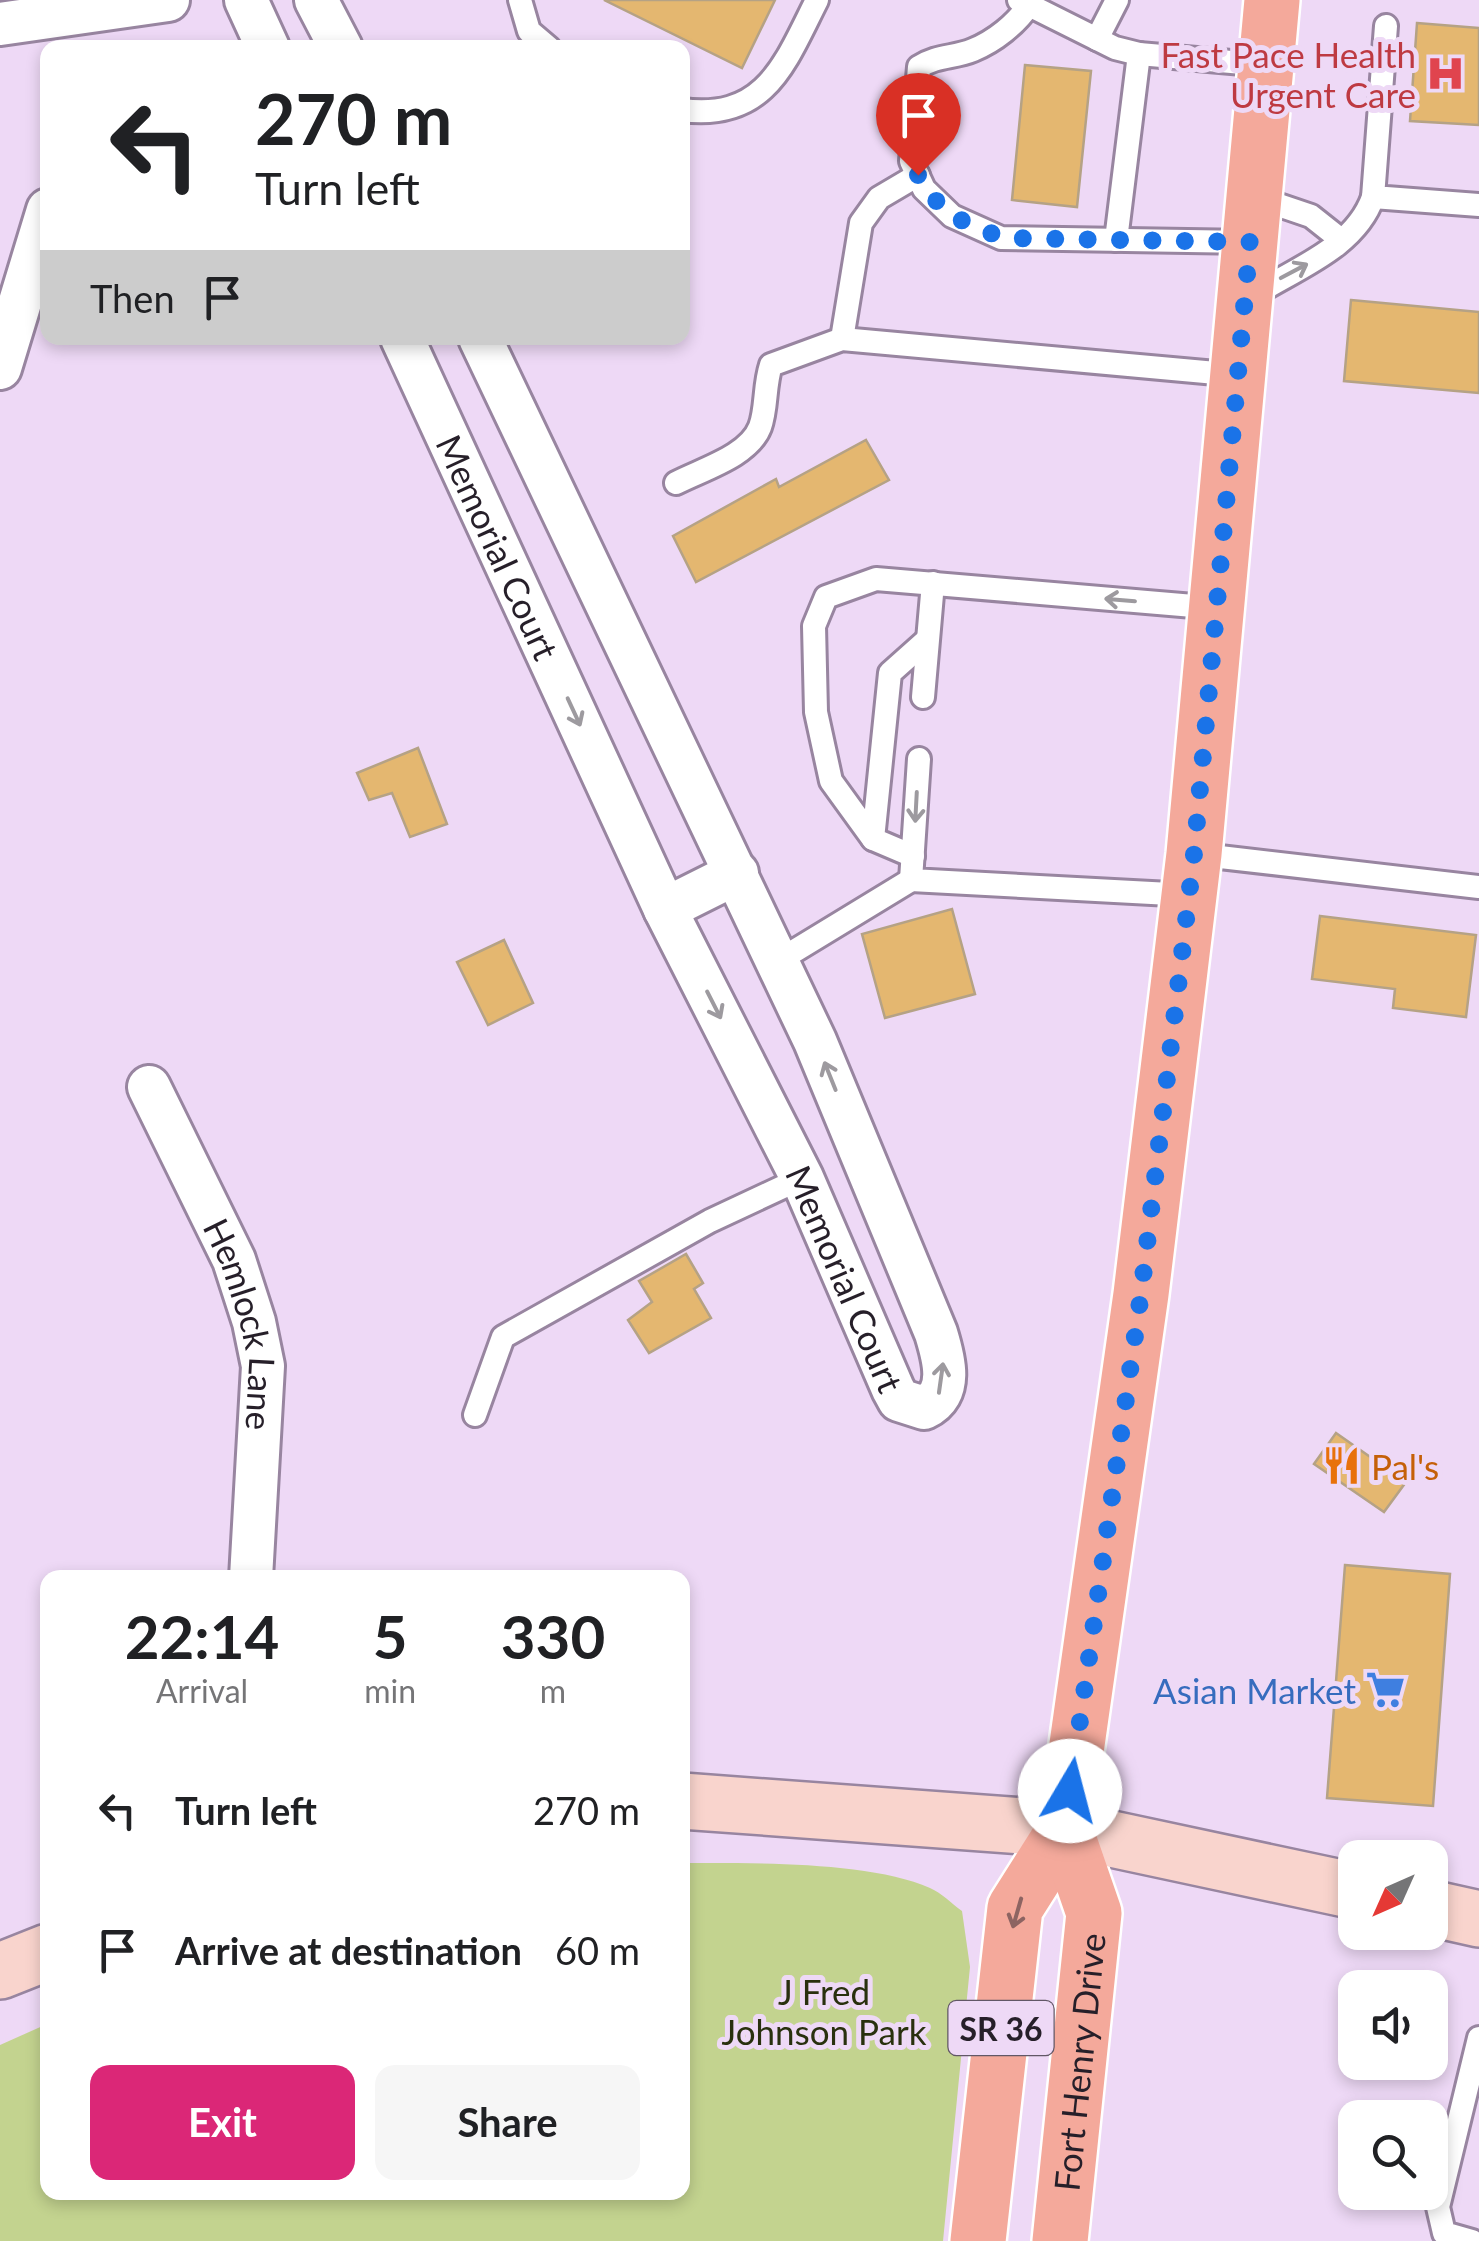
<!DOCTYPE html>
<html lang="en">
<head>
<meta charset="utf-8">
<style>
  :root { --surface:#fff; --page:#f6f6f6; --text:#202124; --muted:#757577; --accent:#db2777 }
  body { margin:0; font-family:Lato,sans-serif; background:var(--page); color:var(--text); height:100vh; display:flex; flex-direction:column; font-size:38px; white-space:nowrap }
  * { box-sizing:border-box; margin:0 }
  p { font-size:32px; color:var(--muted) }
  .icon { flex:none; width:55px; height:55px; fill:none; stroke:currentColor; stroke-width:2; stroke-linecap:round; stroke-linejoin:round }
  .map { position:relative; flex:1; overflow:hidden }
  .side { position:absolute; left:40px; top:1570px; width:650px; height:630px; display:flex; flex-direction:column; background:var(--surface); border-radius:20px; box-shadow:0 5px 15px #0003 }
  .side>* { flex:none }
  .guide { position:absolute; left:40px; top:40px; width:650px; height:305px; border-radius:20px; box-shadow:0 5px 15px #0003; background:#fff; color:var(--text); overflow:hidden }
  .needle { width:65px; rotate:225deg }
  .tools { position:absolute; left:1338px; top:1840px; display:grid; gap:20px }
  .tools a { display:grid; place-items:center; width:110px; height:110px; border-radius:20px; background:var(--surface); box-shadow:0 5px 15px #0003; font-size:50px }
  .pin { position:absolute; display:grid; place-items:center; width:85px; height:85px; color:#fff; margin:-102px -42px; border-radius:50% 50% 50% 0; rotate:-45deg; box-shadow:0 0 10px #0007 }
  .pin .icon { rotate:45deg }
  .me { position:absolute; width:110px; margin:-55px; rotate:8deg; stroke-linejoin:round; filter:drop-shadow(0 0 8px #0008) }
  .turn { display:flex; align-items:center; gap:35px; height:210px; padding:0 50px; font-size:45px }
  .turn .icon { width:130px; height:130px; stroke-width:2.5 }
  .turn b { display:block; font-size:70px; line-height:85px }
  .then { display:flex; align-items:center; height:95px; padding:0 50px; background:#0003; gap:20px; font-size:38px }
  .eta { display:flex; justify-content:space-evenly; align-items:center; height:170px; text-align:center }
  .eta b { font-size:60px; font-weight:700; line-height:70px }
  .button { display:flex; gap:20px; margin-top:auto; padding:20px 50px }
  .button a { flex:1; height:115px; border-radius:20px; background:var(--accent); color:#fff; font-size:40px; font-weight:700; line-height:115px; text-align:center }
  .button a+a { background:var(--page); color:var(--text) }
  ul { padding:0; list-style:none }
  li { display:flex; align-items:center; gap:30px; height:140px; padding:0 50px }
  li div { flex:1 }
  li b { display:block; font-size:38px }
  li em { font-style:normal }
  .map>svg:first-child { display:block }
  .green { fill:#c3d38f }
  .building { fill:#e4b770; stroke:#b5a285; stroke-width:2.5 }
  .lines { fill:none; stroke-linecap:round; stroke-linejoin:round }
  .service-casing { stroke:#9885a0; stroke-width:28 }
  .minor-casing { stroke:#9885a0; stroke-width:48 }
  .secondary-casing { stroke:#9885a0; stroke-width:60 }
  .primary-casing { stroke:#fff; stroke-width:60 }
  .service { stroke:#fff; stroke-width:22 }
  .minor { stroke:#fff; stroke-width:42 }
  .secondary { stroke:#f9d4cd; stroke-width:55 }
  .primary { stroke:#f4a99b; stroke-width:55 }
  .oneway { stroke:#9d9a9f }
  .oneway2 { stroke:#8d6462 }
  .route { stroke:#1a73e8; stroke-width:18; stroke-dasharray:0 32.4 }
  .labels { text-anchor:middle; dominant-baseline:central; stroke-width:10; stroke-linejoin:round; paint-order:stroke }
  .shield { fill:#eed9f6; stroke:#625766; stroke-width:2.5 }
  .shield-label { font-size:32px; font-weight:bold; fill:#261f29 }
  .health-label { font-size:35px; fill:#be3a42; stroke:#eed9f6; text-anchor:end }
  .street-label { font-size:35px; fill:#261f29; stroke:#eed9f6 }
  .food-label { font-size:35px; fill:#c56008; stroke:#eed9f6; text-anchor:start }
  .shop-label { font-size:35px; fill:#366cbe; stroke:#eed9f6; text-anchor:end }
  .park-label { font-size:35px; fill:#29300e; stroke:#eed9f6 }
</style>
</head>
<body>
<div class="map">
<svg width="1479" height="2241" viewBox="0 0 1479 2241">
  <rect width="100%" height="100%" fill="#eed9f6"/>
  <path class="green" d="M683 1863C750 1863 870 1861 930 1888 942 1893 952 1904 962 1911L970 1967 943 2241H0V2045L47 2024 48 2192H682Z"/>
  <g class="building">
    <polygon points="604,0 775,0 742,68"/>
    <polygon points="1417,23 1479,28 1479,125 1410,121"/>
    <polygon points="1025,65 1091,71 1077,207 1012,200"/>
    <polygon points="1351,300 1479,312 1479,393 1344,381"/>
    <polygon points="866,440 889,480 696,582 673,536 776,479 779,487"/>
    <polygon points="418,748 447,824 410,837 392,793 369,800 357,773"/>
    <polygon points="952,909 975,994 885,1018 862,934"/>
    <polygon points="1320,916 1476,935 1466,1017 1393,1008 1395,989 1312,979"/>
    <polygon points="504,940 533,1003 488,1025 457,962"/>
    <polygon points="686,1254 703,1283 694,1289 711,1318 649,1353 628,1320 652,1302 639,1281"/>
    <polygon points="1336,1433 1406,1482 1384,1512 1314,1464"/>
    <polygon points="1345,1565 1450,1574 1433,1806 1327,1798"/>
  </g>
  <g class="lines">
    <defs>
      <g id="service">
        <polyline points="520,0 529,31 549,48"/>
        <polyline points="1019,0 1115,48 1139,54 1266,65"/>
        <path d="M1029 5C1016 24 995 41 973 50 954 58 937 55 919 67L911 161 924 189 952 216 1001 238 1250 242"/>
        <polyline points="1386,26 1373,197 1479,205"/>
        <polyline points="1097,39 1117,0"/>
        <path d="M682 110C766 121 785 63 817 0"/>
        <polyline points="1255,197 1311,216 1340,239"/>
        <polyline points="1116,240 1139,54"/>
        <path d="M1249 298C1293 269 1355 249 1373 197"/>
        <polyline points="842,339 861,223 879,198 918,175"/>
        <path d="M676 483C703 469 749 456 760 427 767 408 764 386 771 365L842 339 1238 375"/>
        <polyline points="923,697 933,583"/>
        <polyline points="919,759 911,880 1189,895"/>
        <polyline points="873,839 831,781 816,712 814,626 826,597 876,579 1217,608"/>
        <polyline points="1194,854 1479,887"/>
        <polyline points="913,856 873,839 890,673 927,640"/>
        <polyline points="778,961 911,880"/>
        <polyline points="475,1415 503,1337 710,1221 802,1178"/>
        <polyline points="1472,2241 1444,2233 1438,2207 1479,2038"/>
      </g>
      <g id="minor">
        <polyline points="246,0 268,48"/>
        <polyline points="316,0 341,48"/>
        <polyline points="0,24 168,0"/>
        <path id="s1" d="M402 338 665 909 802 1178 893 1389 899 1400 924 1408C954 1394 944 1359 936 1333L815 1041 480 338"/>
        <polyline points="0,368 48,210"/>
        <polyline points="665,909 737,873"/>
        <path id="s2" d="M149 1087 234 1260 254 1322 263 1366 251 1578"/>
      </g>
      <g id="secondary">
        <polyline points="682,1801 1065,1829 1355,1891"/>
        <polyline points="1430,1908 1479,1919"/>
        <polyline points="0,1971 48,1952"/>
      </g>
      <g id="primary">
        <polyline points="978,2241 1015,1908 1065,1829 1141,1294 1194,854 1272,0"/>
        <path id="s3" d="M1060 2241 1094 1913 1065 1829"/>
      </g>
    </defs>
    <use href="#service" class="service-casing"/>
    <use href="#minor" class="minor-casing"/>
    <use href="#secondary" class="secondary-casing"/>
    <use href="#primary" class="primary-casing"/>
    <use href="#service" class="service"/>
    <use href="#minor" class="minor"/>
    <use href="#secondary" class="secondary"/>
    <use href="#primary" class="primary"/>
  </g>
  <defs><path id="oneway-shaft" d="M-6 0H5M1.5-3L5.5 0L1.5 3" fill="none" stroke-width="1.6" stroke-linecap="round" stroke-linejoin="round" transform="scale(2.5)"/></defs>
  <g class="oneway">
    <use href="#oneway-shaft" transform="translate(1294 271) rotate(-28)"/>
    <use href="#oneway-shaft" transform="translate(1120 600) rotate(-175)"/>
    <use href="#oneway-shaft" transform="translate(574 712) rotate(65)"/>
    <use href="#oneway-shaft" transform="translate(916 807) rotate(93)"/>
    <use href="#oneway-shaft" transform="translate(714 1005) rotate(63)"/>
    <use href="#oneway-shaft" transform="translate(830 1076) rotate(-112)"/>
    <use href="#oneway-shaft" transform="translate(941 1378) rotate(-82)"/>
  </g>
  <use class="oneway2" href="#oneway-shaft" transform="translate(1017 1913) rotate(106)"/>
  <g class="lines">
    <polyline class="route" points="918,175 924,189 952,216 1002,238 1250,242 1194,854 1141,1294 1070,1791"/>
  </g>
  <defs>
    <symbol id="hospital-bare" viewBox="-9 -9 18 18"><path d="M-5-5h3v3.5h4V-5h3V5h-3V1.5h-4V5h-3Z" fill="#e0444e" stroke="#eed9f6" stroke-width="2.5" paint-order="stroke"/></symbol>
    <symbol id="restaurant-bare" viewBox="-9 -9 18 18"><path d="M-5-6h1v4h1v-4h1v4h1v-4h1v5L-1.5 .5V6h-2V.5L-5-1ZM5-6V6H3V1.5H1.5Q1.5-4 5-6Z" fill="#e8710a" stroke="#eed9f6" stroke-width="2.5" paint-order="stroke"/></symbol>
    <symbol id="supermarket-bare" viewBox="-9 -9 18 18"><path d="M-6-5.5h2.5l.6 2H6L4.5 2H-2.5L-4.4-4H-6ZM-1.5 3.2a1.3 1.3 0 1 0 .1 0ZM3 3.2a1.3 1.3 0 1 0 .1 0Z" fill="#3f7fe0" stroke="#eed9f6" stroke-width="2.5" paint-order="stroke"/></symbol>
  </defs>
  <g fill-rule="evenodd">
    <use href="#hospital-bare" x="1418" y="46" width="55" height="55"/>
    <use href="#restaurant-bare" x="1314" y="1438" width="55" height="55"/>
    <use href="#supermarket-bare" x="1358" y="1662" width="55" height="55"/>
  </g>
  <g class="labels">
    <rect class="shield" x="948.5" y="2001" width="105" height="54" rx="8"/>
    <g class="shield-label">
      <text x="1001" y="2028">SR 36</text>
    </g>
    <g class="health-label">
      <text x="1416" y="54">Fast Pace Health<tspan x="1416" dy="40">Urgent Care</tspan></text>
    </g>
    <g class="street-label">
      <text stroke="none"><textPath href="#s1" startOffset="230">Memorial Court</textPath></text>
      <text stroke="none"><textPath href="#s1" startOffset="1040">Memorial Court</textPath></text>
      <text stroke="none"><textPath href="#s2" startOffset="258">Hemlock Lane</textPath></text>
      <text stroke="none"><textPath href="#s3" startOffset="180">Fort Henry Drive</textPath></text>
    </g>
    <g class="food-label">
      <text x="1371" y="1466">Pal's</text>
    </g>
    <g class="shop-label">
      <text x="1356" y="1690">Asian Market</text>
    </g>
    <g class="park-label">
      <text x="824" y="1991">J Fred<tspan x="824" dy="40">Johnson Park</tspan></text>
    </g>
  </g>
</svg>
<div class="tools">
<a><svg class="needle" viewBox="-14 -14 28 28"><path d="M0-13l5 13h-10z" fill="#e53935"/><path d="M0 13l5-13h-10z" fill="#757577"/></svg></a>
<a><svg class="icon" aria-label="sound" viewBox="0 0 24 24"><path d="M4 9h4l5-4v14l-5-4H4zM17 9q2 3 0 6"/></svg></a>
<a><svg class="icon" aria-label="search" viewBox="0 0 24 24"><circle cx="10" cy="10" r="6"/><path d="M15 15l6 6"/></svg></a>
</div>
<div class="pin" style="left:918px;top:175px;background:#d93025"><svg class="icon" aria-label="arrive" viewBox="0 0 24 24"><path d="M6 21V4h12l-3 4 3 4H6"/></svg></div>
<svg class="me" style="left:1070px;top:1791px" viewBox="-20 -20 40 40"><circle r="19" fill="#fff"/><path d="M0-13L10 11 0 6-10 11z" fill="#1a73e8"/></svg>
<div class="guide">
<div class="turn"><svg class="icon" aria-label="left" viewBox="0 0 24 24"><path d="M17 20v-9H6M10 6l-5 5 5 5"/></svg><div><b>270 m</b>Turn left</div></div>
<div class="then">Then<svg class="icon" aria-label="arrive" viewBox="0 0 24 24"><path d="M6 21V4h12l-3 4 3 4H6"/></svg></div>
</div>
<section class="side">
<div class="eta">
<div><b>22:14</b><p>Arrival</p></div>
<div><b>5</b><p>min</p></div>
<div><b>330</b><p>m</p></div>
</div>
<ul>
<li><svg class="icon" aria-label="left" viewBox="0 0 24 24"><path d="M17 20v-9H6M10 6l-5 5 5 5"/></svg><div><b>Turn left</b></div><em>270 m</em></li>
<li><svg class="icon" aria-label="arrive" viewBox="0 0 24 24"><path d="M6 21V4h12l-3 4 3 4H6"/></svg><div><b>Arrive at destination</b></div><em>60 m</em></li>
</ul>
<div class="button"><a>Exit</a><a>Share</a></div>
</section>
</div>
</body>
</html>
